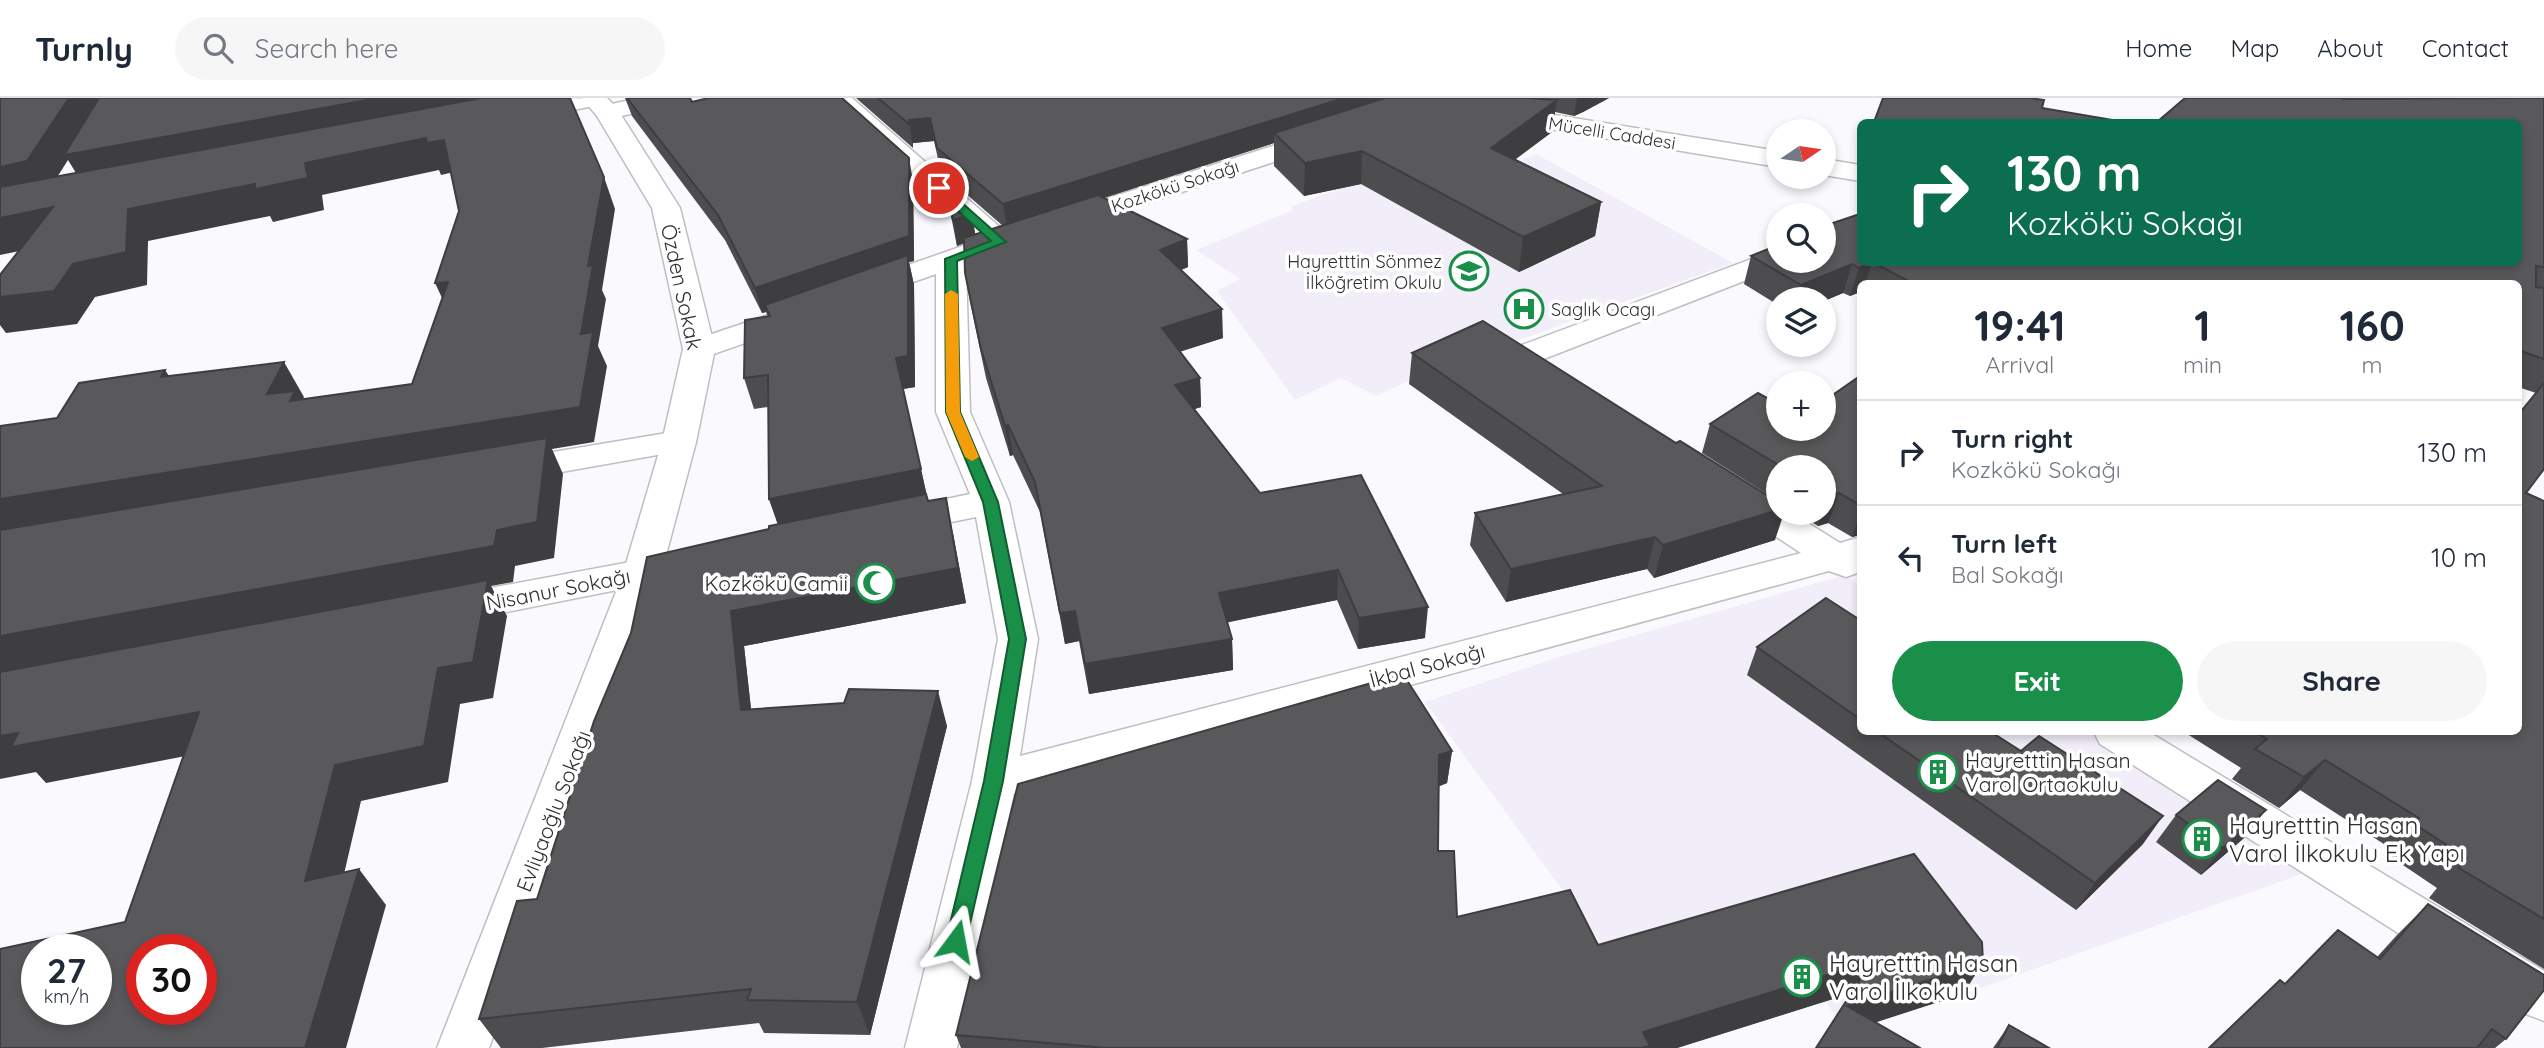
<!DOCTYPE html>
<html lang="en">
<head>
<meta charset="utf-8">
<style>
  :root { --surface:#fff; --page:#f6f6f7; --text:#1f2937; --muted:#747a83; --line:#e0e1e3; --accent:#1a8f49 }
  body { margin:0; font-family:Quicksand,sans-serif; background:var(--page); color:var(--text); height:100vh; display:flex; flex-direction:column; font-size:26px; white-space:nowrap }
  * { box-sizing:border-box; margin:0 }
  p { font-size:23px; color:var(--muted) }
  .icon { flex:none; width:38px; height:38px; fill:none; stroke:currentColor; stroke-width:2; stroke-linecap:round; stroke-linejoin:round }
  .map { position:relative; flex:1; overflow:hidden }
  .sheet { position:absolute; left:1857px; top:182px; width:665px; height:455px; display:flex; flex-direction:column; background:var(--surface); border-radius:10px; box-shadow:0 4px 10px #0003 }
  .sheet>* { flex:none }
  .banner { position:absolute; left:1857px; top:21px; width:665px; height:147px; border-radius:10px; box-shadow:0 4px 10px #0003; background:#0b6e4f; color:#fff; overflow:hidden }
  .needle { width:46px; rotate:77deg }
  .fabs { position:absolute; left:1766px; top:21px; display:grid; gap:14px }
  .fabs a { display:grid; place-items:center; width:70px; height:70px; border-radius:50%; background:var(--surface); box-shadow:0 4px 10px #0003; font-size:35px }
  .speed { position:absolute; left:21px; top:836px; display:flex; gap:14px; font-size:35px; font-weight:700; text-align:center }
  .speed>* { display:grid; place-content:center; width:91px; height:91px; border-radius:50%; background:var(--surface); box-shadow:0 4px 10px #0003; line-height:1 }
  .speed small { font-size:18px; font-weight:400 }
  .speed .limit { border:10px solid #d22; background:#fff; color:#111 }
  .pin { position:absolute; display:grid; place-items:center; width:60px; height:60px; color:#fff; margin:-30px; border:4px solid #fff; border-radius:50%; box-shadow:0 2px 7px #0007 }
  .me { position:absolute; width:77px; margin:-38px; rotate:13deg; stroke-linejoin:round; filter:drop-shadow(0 0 5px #0008) }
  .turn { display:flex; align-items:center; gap:24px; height:147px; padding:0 35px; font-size:32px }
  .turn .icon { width:91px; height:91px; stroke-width:2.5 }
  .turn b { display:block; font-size:49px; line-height:60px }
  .eta { display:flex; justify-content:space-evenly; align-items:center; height:119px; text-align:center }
  .eta b { font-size:42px; font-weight:700; line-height:49px }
  .action { display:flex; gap:14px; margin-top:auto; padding:14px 35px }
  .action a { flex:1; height:80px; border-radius:42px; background:var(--accent); color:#fff; font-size:28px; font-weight:700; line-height:80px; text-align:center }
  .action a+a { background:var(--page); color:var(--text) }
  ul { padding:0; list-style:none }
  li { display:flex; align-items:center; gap:21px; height:105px; padding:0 35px; border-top:2px solid var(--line) }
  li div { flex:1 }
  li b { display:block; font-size:26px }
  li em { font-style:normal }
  header { display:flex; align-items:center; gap:42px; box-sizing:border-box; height:98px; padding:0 35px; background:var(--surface); border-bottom:2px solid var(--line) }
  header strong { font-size:33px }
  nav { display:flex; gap:38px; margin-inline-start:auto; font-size:24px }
  .search { width:490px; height:63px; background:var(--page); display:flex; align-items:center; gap:18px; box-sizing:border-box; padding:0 24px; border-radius:38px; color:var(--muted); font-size:26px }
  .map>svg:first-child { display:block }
  .built { fill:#f1eef9 }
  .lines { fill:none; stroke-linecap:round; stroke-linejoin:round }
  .minor-casing { stroke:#bfbec2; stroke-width:3 }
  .secondary-casing { stroke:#bfbec2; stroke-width:3 }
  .minor { fill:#fff; fill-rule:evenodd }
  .secondary { fill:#fff; fill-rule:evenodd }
  .wall { fill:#4d4c4e }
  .shaded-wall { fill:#3e3e40 }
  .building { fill:#59585b; stroke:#3e3e40; stroke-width:2; fill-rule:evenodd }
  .route { fill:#1a8f49; stroke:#115d2f; stroke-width:2 }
  .slow { fill:#f59e0b }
  .labels { text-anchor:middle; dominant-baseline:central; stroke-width:7; stroke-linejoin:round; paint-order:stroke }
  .far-street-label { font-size:18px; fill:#2f2e30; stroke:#fff }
  .far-poi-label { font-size:18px; fill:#2f2e30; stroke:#fff; text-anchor:end }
  .street-label { font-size:21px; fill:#2f2e30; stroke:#fff }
  .poi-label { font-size:21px; fill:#2f2e30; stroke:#fff; text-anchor:end }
  .near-poi-label { font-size:24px; fill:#2f2e30; stroke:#fff; text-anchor:start }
</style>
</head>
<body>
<header>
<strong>Turnly</strong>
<div class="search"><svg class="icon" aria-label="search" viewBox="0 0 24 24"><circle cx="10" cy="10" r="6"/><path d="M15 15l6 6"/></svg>Search here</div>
<nav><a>Home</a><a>Map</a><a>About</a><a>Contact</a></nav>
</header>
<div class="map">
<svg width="2544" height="950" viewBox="0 0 2544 950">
  <rect width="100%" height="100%" fill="#faf9fd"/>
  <g class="built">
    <polygon points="1455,48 1514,65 1536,56 1733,165 1496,250 1487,247 1376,298 1341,280 1295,302 1217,193 1240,181 1196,152 1293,112 1290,109"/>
    <polygon points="1844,477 1860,487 1860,634 2090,634 2313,772 1975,892 1847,933 1825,903 1678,950 1425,604 1559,559"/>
  </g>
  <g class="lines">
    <defs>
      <g id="minor">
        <polygon points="561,0 607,1 604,6 521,22 512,20 509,15 512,10"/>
        <polygon points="639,0 686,0 683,5 607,21 598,19 595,14 598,9"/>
        <polygon points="826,0 852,0 1010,138 1014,144 1010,150 1000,153 990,150"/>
        <polygon points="1323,32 1332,35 1336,40 1332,45 1078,128 1068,130 1058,128 1054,122 1058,116"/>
        <path d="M974 144 984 147 988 153 984 159 966 166 970 314 1009 404 1038 541 1020 658 1801 455 1724 405 1719 397 1724 389C1746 383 1760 395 1778 406V415H1792L1840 445 1860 439V474L1846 479 1829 473 1014 695 957 950H905L972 683 998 541 976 419 897 435 884 432 879 423 884 414 970 396 936 314V176L862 202 851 199 847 193 851 187Z"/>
        <polygon points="1778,151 1778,163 1791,163 1788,166 1531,266 1520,269 1509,266 1504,259 1509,252"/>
        <polygon points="792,209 803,211 807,218 803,225 699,261 688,258 683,251 688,244"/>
        <polygon points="679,333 691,337 696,344 691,351 505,384 492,381 487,373 492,365 505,362"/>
        <polygon points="673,456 687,460 692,469 687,478 447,526 433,522 427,512 433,502 447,498"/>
        <polygon points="2094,634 2149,634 2544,873 2544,923 2526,916 2100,646"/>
      </g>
      <g id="secondary">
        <polygon points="582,0 607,0 616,9 680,110 715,251 696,344 661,476 489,950 437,950 623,476 662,344 683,251 652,110 597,18"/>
        <polygon points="1392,0 1449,0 1778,53 1778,69 1404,7 1395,5"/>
        <polygon points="1824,61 1860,67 1860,83 1824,77"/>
      </g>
    </defs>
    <use href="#minor" class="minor-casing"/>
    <use href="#secondary" class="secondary-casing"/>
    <use href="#minor" class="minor"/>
    <use href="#secondary" class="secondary"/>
  </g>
  <g class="wall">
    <polygon points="625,0 690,0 692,4 913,83 914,163 909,164 914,187 915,289 903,291 928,403 953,435 966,505 744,548 751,611 947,628 870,937 764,935 759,925 542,950 501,950 479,921 537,801 769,431 778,426 769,401 768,309 754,311 744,280 768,219 766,214 762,215 725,142 632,18"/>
    <polygon points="856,0 1529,0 1543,2 1543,0 1609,0 1583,14 1574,18 1555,14 1552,34 1515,61 1601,104 1595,138 1519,174 1361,86 1304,98 1274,68 1274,45 1104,100 1187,141 1188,169 1181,172 1223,240 1180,253 1200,280 1201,309 1195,311 1260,395 1425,540 1358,551 1337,502 1227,524 1232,541 1233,572 1089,596 1079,543 1065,546 1040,414 1013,357 1010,358 986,280 970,204 965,175 964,145 957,148 946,93 972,116 975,136 1003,128 941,74 934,43 913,45 913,50"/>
    <polygon points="2185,0 2544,0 2544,371 2526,395 2544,403 2544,871 2429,800 2437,790 2385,755 2390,750 2300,692 2279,710 2232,681 2241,670 2184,634 2518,634 2518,317 2536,295 2518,289 2518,186 1860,186 1860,194 1850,198 1843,195 1824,203 1824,201 1778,201 1778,207 1744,186 1751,158 1860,164 2518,164"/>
    <polygon points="1412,255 1775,442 1654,480 1647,471 1506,504 1470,447 1475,415 1563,396 1409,286"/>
    <polygon points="1860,278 1860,437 1852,439 1828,425 1818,428 1797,415 1824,415 1824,369 1778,369 1778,403 1702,355 1710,326 1824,331"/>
    <polygon points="1860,522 1860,634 1991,634 2143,746 2076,812 1747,577 1757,549"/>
    <polygon points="1452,653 1447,685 1439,688 1438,753 1457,819 1598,847 1963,896 1875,924 1816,950 1852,895 1677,950 961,950 956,937"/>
    <polygon points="2176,717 2244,740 2201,777 2156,744"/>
    <polygon points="2428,806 2506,941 2495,950 2209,950 2285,886 2377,859 2397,837"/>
    <polygon points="2009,927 2049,950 1993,950"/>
  </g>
  <g class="shaded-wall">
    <polygon points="69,0 553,0 84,88 68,62 47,95 0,106 0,69"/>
    <polygon points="1344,0 1388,0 1274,35 1274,45 1007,131 1003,106"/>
    <polygon points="1577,0 1609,0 1583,14 1574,18"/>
    <polygon points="1557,2 1552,34 1488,82 1491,50"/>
    <polygon points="930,20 934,43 913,45 913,50 909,22"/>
    <polygon points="426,40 444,42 458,73 441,77 439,72 322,97 324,112 273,124 270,118 148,143 147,187 95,199 77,226 6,235 0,227 0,199 73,166 128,111 305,65"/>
    <polygon points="1362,53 1361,86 1304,98 1305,65"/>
    <polygon points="909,60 913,83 914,163 909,164 914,187 915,289 903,291 896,260 765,207 766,214 762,215 755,190"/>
    <polygon points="604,79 615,111 602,192 606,201 598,248 607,268 594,344 552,351 563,376 554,460 515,468 513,484 491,488 507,518 493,600 460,606 448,684 361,703 334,819 305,783 335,667 424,648 0,580 0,401 580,309 581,236 588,168"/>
    <polygon points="1601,104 1595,138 1519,174 1523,139"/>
    <polygon points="53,109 74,142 0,157 0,120"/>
    <polygon points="972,116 976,141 957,148 953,122"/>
    <polygon points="1187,141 1188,169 1161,180 1160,152"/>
    <polygon points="1872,164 1865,186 1860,186 1860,194 1850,198 1859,170"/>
    <polygon points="1852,166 1843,195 1824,203 1824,201 1796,201 1801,187"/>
    <polygon points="448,184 451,219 435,185"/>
    <polygon points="1222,211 1223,240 1164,259 1162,230"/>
    <polygon points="284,264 304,299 296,314 267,296"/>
    <polygon points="165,272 188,306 161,279"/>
    <polygon points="1200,280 1201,309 1177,316 1175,287"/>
    <polygon points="1008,327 1013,357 1010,358 1005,328"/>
    <polygon points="921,371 928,403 780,433 769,401"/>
    <polygon points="1839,395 1828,425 1818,428 1829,398"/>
    <polygon points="946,400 966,505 744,548 755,647 741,612 731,513"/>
    <polygon points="1778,412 1778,415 1784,415 1775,442 1654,480 1663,447"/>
    <polygon points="1860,416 1860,437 1852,439"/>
    <polygon points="1655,439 1647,471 1506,504 1511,471"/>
    <polygon points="1338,472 1337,502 1220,526 1219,495"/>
    <polygon points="1428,509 1425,540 1358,551 1359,520"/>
    <polygon points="1075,513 1079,543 1065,546 1060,515"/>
    <polygon points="1232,541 1233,572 1089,596 1085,566"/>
    <polygon points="938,593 947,628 870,937 857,904"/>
    <polygon points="199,614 227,650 46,685 36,674 0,681 0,638 18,635"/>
    <polygon points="1452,653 1447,685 1435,690 1439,657"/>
    <polygon points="2325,662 2300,692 2279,710 2304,679"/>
    <polygon points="2266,712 2244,740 2201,777 2223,750"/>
    <polygon points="2163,718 2143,746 2076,812 2095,785"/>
    <polygon points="359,771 386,807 346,950 305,950"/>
    <polygon points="1872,863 1855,894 1677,950 1649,950 1650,948 1643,934"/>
    <polygon points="1983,865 1963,896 1831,939 1847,908"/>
  </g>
  <g class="building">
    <polygon points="0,0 69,0 27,63 0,69"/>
    <polygon points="99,0 378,0 64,57"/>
    <polygon points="481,0 570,0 604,79 588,168 593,167 581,236 593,234 580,309 0,401 0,328 57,320 79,285 165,272 161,279 284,264 267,296 295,293 290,303 412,286 448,184 435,185 459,113 444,42 427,45 426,40 305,65 308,80 255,91 255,86 128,111 126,154 73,166 54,193 0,199 0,177 53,109 0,120 0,89"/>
    <polygon points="627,0 690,0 692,4 708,0 842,0 909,60 909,138 755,190 718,117"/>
    <polygon points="878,0 1344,0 1003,106 937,50 930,20 909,22 909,26"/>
    <polygon points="1385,0 1529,0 1557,2 1491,50 1601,104 1523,139 1362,53 1305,65 1274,35"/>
    <polygon points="1883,0 2030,0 2044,2 2042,10 2124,24 1874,24"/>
    <polygon points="2185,0 2342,0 2343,1 2544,0 2544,169 2536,168 2536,189 2544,190 2544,261 2518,252 2518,186 1914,186 1872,164 2518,164 2518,24 2157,24"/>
    <polygon points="946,93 972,116 953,122"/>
    <polygon points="1098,97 1187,141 1160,152 1222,211 1162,230 1200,280 1175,287 1260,395 1361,377 1428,509 1359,520 1338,472 1219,495 1232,541 1085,566 1075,513 1060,515 1035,384 1008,327 1005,328 981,251 965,175 964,140"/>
    <polygon points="1860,116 1860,164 1872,164 1859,170 1852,166 1801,187 1751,158 1778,147 1778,163 1824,163 1824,128"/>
    <polygon points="908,157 908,258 896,260 921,371 769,401 768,277 744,280 745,222 770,218 765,207"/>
    <polygon points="1483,223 1676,345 1680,343 1778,404 1778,412 1663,447 1655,439 1511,471 1475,415 1602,388 1412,255"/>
    <polygon points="1860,278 1860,407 1839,395 1829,398 1824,395 1824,369 1782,369 1710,326 1758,295 1778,306 1778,331 1824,331 1824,303"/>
    <polygon points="2544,285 2544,371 2526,395 2544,403 2544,821 2459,770 2467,760 2413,725 2419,720 2325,662 2304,679 2255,651 2267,641 2255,634 2518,634 2518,317"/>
    <polygon points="547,340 537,424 497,432 494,448 0,538 0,432"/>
    <polygon points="926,396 928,403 946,400 958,470 731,513 741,612 844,605 849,591 938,593 857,904 747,902 751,891 479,921 517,803 537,801 594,623 631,535 647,459 769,431 769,428"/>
    <path d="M488 482 473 564 438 570 424 648 335 667 305 783 359 771 305 950H0V851L125 824 199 614 11 649 18 635 0 638V574ZM37 852H96V912H37ZM142 852H201V912H142Z"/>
    <polygon points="1826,500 1860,522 1860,621 1757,549"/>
    <polygon points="1403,576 1452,653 1439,657 1438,753 1454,753 1457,819 1570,792 1598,847 1914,756 1982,844 1983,865 1847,908 1920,950 1816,950 1872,863 1643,934 1650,948 1641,950 1107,950 956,937 1018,686"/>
    <polygon points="1878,634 1991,634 2021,653 2039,638 2163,718 2095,785"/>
    <polygon points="2218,682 2266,712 2223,750 2176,717"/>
    <polygon points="2428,806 2544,877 2544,892 2506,941 2492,931 2477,950 2209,950 2280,882 2285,886 2338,832 2380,861"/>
    <polygon points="2009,927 2049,950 1997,950"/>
  </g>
  <polygon class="route" points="935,88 943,88 1006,144 957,163 960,314 998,404 1026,541 1003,683 966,843 963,849 956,852 949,849 946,843 984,683 1009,541 983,404 946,314 945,161 991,143 935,92"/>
  <polygon class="slow" points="951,192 958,196 960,314 979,359 972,363 965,359 946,314 945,196"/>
  <defs>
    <symbol id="school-ring" viewBox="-11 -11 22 22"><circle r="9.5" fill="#fff" stroke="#1a8f49" stroke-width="1.5"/><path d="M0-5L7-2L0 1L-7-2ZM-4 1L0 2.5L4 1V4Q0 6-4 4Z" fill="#1a8f49"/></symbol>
    <symbol id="hospital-ring" viewBox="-11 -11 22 22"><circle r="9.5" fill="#fff" stroke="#1a8f49" stroke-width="1.5"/><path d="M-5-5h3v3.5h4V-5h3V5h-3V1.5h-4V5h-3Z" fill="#1a8f49"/></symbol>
    <symbol id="mosque-ring" viewBox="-11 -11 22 22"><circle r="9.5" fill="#fff" stroke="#1a8f49" stroke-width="1.5"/><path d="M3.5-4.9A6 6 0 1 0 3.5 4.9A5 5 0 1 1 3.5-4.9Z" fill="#1a8f49"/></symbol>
    <symbol id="building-ring" viewBox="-11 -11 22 22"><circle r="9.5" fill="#fff" stroke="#1a8f49" stroke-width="1.5"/><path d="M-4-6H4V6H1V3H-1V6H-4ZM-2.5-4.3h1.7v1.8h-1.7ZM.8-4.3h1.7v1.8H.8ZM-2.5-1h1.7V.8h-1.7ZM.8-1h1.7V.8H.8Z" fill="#1a8f49"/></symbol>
  </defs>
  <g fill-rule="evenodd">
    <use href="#school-ring" x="1447" y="151" width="44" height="44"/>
    <use href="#hospital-ring" x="1502" y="189" width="44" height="44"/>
    <use href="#mosque-ring" x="853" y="463" width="44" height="44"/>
    <use href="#building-ring" x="1916" y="652" width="44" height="44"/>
    <use href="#building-ring" x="2180" y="719" width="44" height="44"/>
    <use href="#building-ring" x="1780" y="857" width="44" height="44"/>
  </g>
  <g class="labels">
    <g class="far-street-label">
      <text transform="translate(1612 35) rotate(9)">Mücelli Caddesi</text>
      <text transform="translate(1175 88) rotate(-18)">Kozkökü Sokağı</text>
    </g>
    <g class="far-poi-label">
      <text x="1442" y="163">Hayretttin Sönmez<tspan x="1442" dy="21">İlköğretim Okulu</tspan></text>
      <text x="1551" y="211" text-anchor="start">Saglık Ocagı</text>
    </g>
    <g class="street-label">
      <text transform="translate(682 189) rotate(78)">Özden Sokak</text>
      <text transform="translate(558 491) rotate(-11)">Nisanur Sokağı</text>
      <text transform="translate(1427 567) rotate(-15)">İkbal Sokağı</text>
      <text transform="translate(553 713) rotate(-69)">Evliyaoğlu Sokağı</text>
    </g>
    <g class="poi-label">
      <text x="848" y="485">Kozkökü Camii</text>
      <text x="1965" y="662" text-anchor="start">Hayretttin Hasan<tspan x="1965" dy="24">Varol Ortaokulu</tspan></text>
    </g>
    <g class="near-poi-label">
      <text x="2229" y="727">Hayretttin Hasan<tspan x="2229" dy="28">Varol İlkokulu Ek Yapı</tspan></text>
      <text x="1829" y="865">Hayretttin Hasan<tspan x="1829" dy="28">Varol İlkokulu</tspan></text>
    </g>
  </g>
</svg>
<div class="fabs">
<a><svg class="needle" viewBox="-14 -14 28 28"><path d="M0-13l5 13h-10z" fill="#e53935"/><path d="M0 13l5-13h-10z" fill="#747a83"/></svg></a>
<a><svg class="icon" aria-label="search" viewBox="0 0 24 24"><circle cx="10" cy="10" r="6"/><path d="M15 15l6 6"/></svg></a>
<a><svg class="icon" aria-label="layers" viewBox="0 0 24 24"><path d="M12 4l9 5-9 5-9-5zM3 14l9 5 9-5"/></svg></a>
<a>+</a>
<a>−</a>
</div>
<div class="speed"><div>27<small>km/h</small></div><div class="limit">30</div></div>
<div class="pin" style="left:939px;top:90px;background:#d93025"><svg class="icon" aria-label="arrive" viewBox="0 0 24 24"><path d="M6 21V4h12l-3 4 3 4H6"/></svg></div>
<svg class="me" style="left:956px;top:843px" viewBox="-20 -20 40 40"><path d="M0-17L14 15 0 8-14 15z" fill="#1a8f49" stroke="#fff" stroke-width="4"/></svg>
<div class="banner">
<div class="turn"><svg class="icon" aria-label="right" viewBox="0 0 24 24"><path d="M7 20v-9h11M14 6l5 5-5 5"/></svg><div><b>130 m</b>Kozkökü Sokağı</div></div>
</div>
<section class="sheet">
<div class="eta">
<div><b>19:41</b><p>Arrival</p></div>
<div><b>1</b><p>min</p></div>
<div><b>160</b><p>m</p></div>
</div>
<ul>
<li><svg class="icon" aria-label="right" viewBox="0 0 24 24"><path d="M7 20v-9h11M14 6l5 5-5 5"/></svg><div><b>Turn right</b><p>Kozkökü Sokağı</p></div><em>130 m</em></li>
<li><svg class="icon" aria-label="left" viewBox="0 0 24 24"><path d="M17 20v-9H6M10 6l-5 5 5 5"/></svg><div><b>Turn left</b><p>Bal Sokağı</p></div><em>10 m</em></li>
</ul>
<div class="action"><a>Exit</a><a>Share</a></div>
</section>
</div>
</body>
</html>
